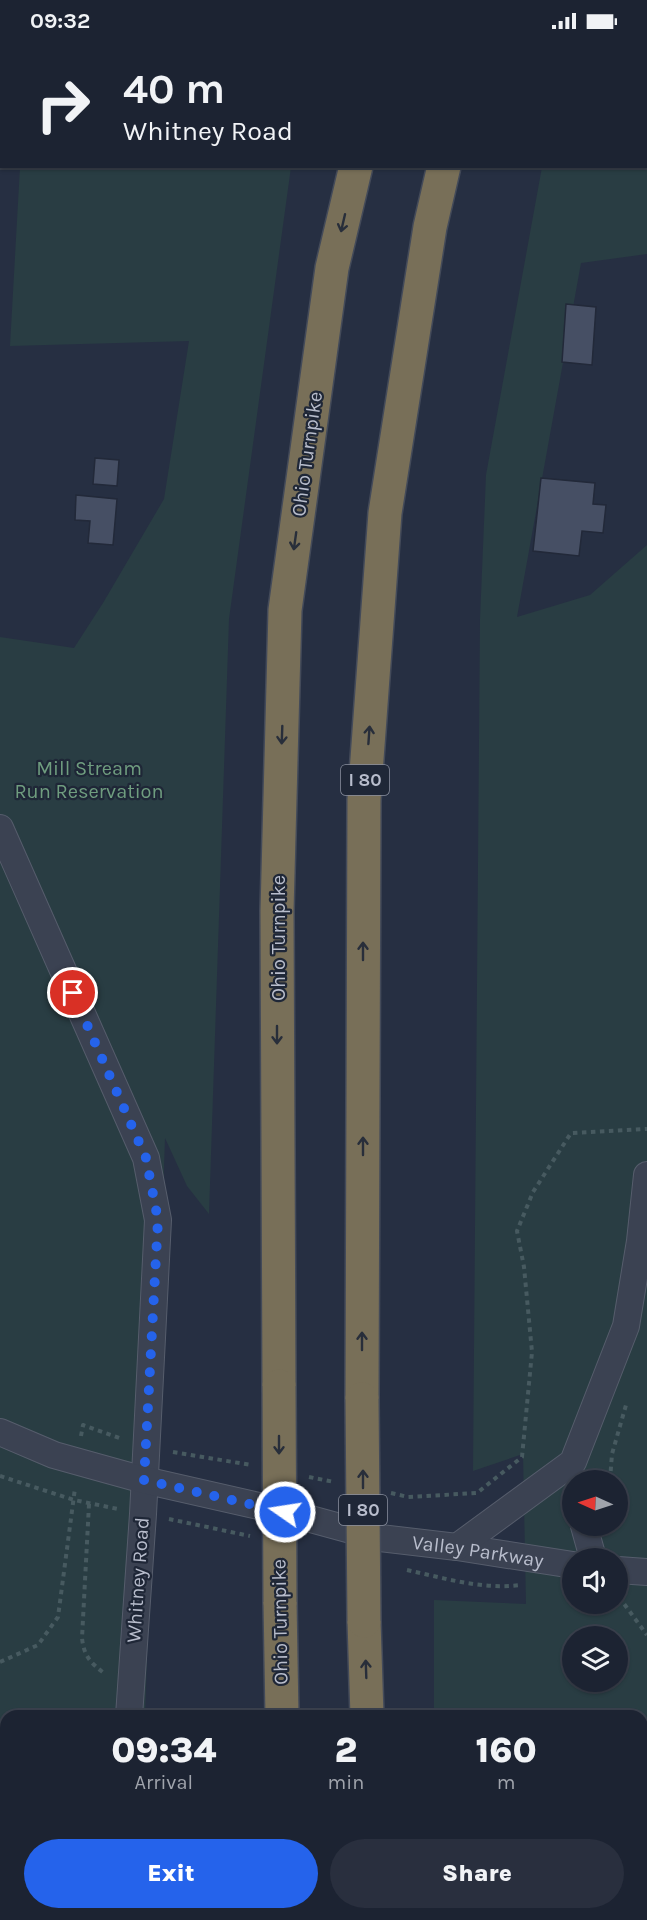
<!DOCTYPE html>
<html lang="en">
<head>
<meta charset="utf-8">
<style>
  :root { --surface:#1c2332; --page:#292f3e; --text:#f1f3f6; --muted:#a0a4ac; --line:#3a404d; --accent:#2563eb }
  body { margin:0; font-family:Karla,sans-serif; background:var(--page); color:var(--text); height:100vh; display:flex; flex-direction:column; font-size:22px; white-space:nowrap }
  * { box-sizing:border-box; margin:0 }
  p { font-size:20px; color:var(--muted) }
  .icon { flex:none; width:33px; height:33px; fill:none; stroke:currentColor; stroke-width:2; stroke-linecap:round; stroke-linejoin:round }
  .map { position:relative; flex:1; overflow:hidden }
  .drawer { position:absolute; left:0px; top:1668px; width:648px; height:210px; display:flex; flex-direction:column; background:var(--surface); border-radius:18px 18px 0 0; box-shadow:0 2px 4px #0004,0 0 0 2px var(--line) }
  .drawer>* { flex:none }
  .guide { position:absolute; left:0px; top:0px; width:648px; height:126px; box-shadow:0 2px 4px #0004,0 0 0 2px var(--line); background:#1c2332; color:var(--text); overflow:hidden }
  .needle { width:39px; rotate:273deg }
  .fabs { position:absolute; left:562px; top:1428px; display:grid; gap:12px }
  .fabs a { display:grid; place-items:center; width:66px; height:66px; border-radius:50%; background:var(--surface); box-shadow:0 2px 4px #0004,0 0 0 2px var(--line); font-size:30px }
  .pin { position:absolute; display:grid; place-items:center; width:51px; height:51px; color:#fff; margin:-26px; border:3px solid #fff; border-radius:50%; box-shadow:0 2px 6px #0007 }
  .me { position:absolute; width:66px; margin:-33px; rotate:283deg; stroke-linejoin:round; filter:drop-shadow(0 0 4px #0008) }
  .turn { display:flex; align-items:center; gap:21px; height:126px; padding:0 24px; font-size:27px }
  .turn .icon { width:78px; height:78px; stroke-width:2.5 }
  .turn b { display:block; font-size:42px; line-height:51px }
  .eta { display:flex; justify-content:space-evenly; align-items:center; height:102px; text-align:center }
  .eta b { font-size:36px; font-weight:800; line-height:42px }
  .primary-button { display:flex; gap:12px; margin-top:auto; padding:12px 24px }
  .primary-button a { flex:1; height:69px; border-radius:36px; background:var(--accent); color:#fff; font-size:24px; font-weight:800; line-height:69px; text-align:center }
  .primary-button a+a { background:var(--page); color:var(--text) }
  .status { display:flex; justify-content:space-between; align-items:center; height:42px; padding:0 30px; background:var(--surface); direction:ltr }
  .status svg { height:16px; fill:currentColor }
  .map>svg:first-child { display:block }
  .green { fill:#293d43; fill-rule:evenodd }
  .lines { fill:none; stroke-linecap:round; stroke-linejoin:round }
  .river { stroke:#3c4b6b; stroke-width:48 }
  .building { fill:#464f64; stroke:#222939; stroke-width:1.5 }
  .tertiary-casing { stroke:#565d6c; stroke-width:28 }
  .motorway-casing { stroke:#434a59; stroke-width:36 }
  .path { stroke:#475a60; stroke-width:4; stroke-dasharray:4.5 4.5; stroke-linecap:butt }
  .tertiary { stroke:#3b4252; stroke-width:26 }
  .motorway { stroke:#786f58; stroke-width:33 }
  .motorway-bridge-casing { stroke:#434a59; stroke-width:36; stroke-linecap:butt }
  .motorway-bridge { stroke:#786f58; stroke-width:33 }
  .oneway { stroke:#282e3a }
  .route { stroke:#2563eb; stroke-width:10; stroke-dasharray:0 18 }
  .labels { text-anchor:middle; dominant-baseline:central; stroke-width:4.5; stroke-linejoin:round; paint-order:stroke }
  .shield { fill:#1f2737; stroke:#8a909f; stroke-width:1.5 }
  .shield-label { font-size:18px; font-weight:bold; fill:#b8bdcc }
  .street-label { font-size:20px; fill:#b8bdcc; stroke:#1f2737 }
  .park-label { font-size:20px; fill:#6f9d7f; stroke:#1f2737 }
</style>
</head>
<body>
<div class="status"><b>09:32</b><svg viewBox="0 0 49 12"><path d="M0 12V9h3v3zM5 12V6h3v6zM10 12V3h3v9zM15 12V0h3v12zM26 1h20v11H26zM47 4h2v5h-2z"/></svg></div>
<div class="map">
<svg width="647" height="1878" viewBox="0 0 647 1878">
  <rect width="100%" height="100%" fill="#262f42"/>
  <g class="green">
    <polygon points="26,0 325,0 325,2"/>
    <path d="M564 0H647V212L581 221 517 575 590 553 647 503V1878H432V1872H642V1674H434V1558L526 1562 523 1412 473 1429 480 577 486 433 542 125 646 124V2L563 1ZM573 1438H618V1484H573ZM573 1516H618V1562H573ZM573 1594H618V1640H573Z"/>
    <polygon points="20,125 291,125 229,577 209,1172 187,1144 165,1096 145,1674 6,1674 6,1872 138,1872 138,1878 0,1878 0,595 74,606 103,561 164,457 189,299 10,304"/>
  </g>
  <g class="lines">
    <g class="river">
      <polyline points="0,1719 6,1720"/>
      <polyline points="424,1872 439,1878"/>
    </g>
  </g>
  <g class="building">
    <polygon points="566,262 596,265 592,323 562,320"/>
    <polygon points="95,416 119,418 117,444 93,442"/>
    <polygon points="541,436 595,441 593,462 606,463 603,491 582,489 579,514 533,509"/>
    <polygon points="76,453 117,457 113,503 88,501 90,479 75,478"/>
  </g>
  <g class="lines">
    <defs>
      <g id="tertiary">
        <polyline points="4,2 4,0"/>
        <polyline points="0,96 2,59"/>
        <polyline points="0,786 146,1116 158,1178 143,1472 129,1674"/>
        <path id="s1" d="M0 1390 54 1413 97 1425 144 1438 285 1470 380 1496 457 1505 573 1523"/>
        <polyline points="584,1484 593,1516"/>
        <polyline points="457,1505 573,1420 626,1284 640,1199 647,1133"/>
        <polyline points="618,1528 647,1530"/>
        <polyline points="126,1872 126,1878"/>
      </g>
      <g id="motorway">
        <polyline points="385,2 385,0"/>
        <polyline points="474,2 475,0"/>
        <polyline points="279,1344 277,869 285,568 332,226 356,124"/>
        <polyline points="362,1357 364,758 385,471 430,185 444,124"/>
        <polyline points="280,1560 282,1674"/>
        <polyline points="364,1579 367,1674"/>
        <polyline points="285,1872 285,1878"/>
        <polyline points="374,1872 374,1878"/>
      </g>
    </defs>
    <use href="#tertiary" class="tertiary-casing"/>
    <use href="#motorway" class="motorway-casing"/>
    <g class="path">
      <polyline points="81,1394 83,1383 122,1397"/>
      <polyline points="173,1410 251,1423"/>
      <polyline points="0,1434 74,1458 118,1467"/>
      <polyline points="309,1435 334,1440"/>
      <polyline points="610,1438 612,1412 626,1363"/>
      <polyline points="391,1451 408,1455 477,1451 522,1415 532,1310 524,1225 517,1189 533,1150 571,1091 647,1087"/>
      <path d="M89 1462 82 1596C84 1615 91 1621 105 1632"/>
      <polyline points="169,1477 250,1494"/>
      <path d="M407 1528C444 1536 482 1548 520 1543"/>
      <polyline points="619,1555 647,1593"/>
      <polyline points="0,1620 38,1603 58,1575 75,1446"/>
    </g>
    <use href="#tertiary" class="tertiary"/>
    <use href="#motorway" class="motorway"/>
    <defs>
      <g id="motorway-bridge">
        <polyline points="279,1344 280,1560"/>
        <polyline points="362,1357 364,1579"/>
      </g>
    </defs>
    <use href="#motorway-bridge" class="motorway-bridge-casing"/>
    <use href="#motorway-bridge" class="motorway-bridge"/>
  </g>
  <defs><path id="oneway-shaft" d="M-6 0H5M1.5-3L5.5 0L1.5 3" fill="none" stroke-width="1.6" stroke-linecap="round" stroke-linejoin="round" transform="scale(1.5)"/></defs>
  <g class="oneway">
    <use href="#oneway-shaft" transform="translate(343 181) rotate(103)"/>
    <use href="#oneway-shaft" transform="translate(295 499) rotate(98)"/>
    <use href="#oneway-shaft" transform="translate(282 693) rotate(92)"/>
    <use href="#oneway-shaft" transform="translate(369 693) rotate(-86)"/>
    <use href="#oneway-shaft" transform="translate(363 909) rotate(-90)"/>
    <use href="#oneway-shaft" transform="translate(277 993) rotate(90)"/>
    <use href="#oneway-shaft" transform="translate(363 1104) rotate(-90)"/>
    <use href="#oneway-shaft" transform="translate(362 1299) rotate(-90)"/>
    <use href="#oneway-shaft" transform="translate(279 1403) rotate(90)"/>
    <use href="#oneway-shaft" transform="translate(363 1437) rotate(-90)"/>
    <use href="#oneway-shaft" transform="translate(366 1627) rotate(-92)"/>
  </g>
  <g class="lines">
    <polyline class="route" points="73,951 146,1116 158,1178 144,1438 285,1470"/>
  </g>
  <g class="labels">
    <g class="shield">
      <rect x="341" y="723" width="48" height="30" rx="4.5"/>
      <rect x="339" y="1453" width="48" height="30" rx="4.5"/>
    </g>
    <g class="shield-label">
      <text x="365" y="738">I 80</text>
      <text x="363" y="1468">I 80</text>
    </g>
    <g class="street-label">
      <text transform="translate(307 412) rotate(-82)">Ohio Turnpike</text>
      <text transform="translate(278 896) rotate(-90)">Ohio Turnpike</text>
      <text stroke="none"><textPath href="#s1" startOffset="494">Valley Parkway</textPath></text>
      <text transform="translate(138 1538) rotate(-86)">Whitney Road</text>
      <text transform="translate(280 1580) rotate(-91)">Ohio Turnpike</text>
    </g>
    <g class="park-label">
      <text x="89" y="726">Mill Stream<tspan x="89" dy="23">Run Reservation</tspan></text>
    </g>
  </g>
</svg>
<div class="fabs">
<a><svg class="needle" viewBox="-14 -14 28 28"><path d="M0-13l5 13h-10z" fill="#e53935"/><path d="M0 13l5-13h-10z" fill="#a0a4ac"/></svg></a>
<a><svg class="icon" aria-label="sound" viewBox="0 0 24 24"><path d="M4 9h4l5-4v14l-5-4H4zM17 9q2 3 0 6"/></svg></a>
<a><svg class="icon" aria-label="layers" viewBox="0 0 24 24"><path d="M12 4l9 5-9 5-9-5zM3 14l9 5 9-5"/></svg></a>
</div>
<div class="pin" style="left:73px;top:951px;background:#d93025"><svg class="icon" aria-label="arrive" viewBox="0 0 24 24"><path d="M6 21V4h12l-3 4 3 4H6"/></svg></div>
<svg class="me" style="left:285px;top:1470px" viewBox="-20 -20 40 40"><circle r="17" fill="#2563eb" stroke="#fff" stroke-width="3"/><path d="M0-11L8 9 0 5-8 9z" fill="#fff"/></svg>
<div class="guide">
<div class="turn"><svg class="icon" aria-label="right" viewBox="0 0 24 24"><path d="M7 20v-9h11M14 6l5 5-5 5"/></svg><div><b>40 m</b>Whitney Road</div></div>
</div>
<section class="drawer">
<div class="eta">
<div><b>09:34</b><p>Arrival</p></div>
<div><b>2</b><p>min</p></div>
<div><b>160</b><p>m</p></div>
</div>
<div class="primary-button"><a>Exit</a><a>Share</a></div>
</section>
</div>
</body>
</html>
